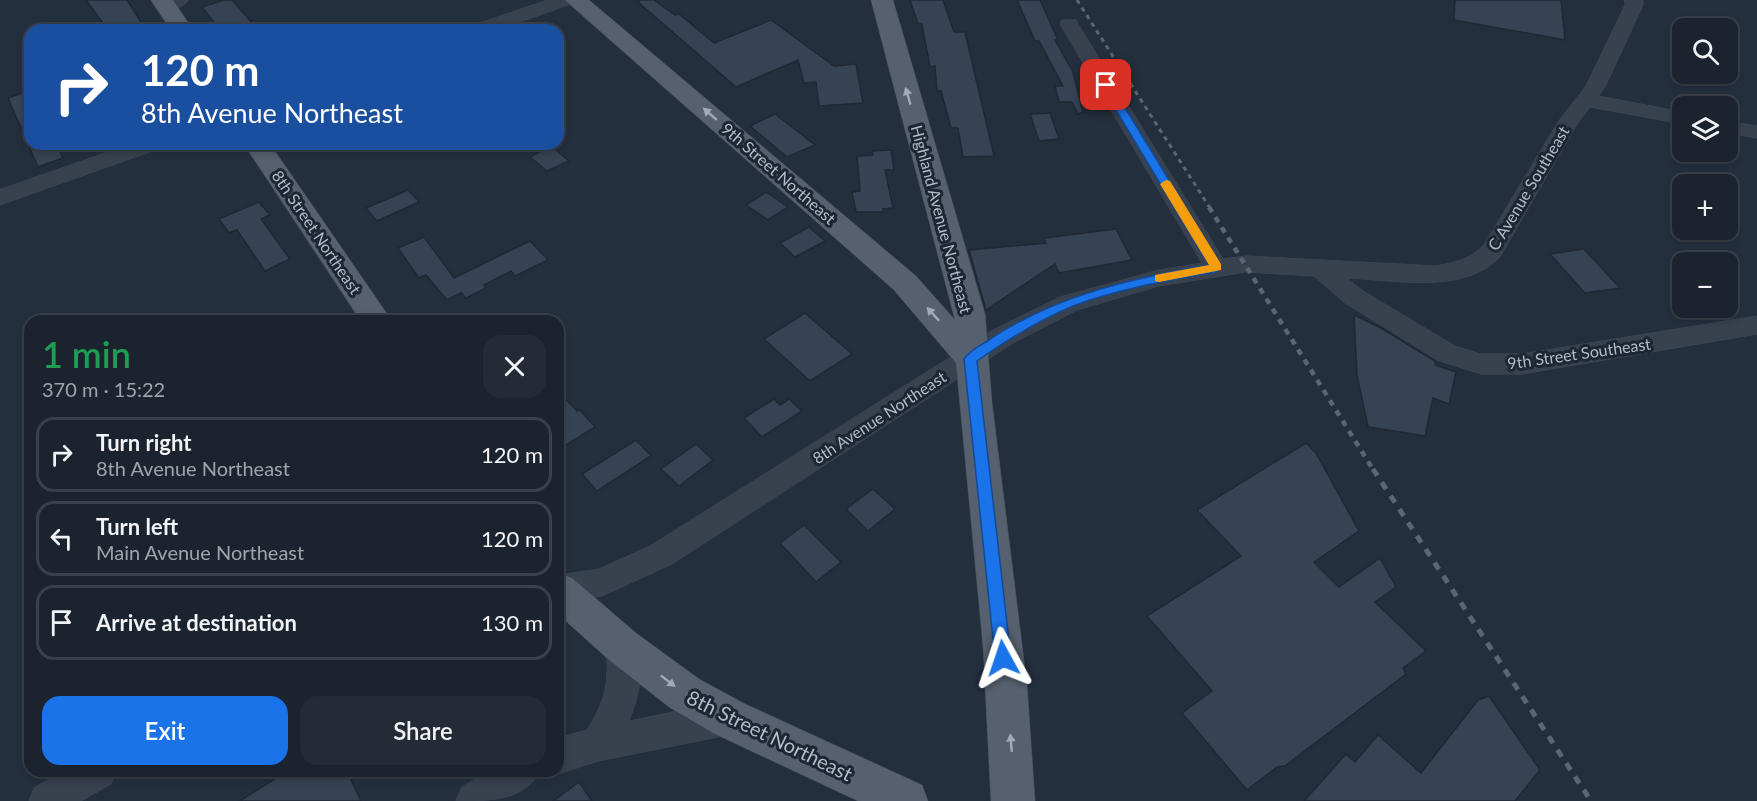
<!DOCTYPE html>
<html lang="en">
<head>
<meta charset="utf-8">
<style>
  :root { --surface:#1b232e; --page:#242b36; --text:#f1f3f6; --muted:#a0a4aa; --line:#39404a; --accent:#1a73e8 }
  body { margin:0; font-family:Lato,sans-serif; background:var(--page); color:var(--text); height:100vh; display:flex; flex-direction:column; font-size:22px; white-space:nowrap }
  * { box-sizing:border-box; margin:0 }
  p { font-size:20px; color:var(--muted) }
  .icon { flex:none; width:33px; height:33px; fill:none; stroke:currentColor; stroke-width:2; stroke-linecap:round; stroke-linejoin:round }
  .map { position:relative; flex:1; overflow:hidden }
  .sheet { position:absolute; left:24px; top:315px; width:540px; height:462px; display:flex; flex-direction:column; background:var(--surface); border-radius:18px; box-shadow:0 3px 9px #0003,0 0 0 2px var(--line) }
  .sheet>* { flex:none }
  .guide { position:absolute; left:24px; top:24px; width:540px; height:126px; border-radius:18px; box-shadow:0 3px 9px #0003,0 0 0 2px var(--line); background:#1a4fa0; color:#fff; overflow:hidden }
  .fabs { position:absolute; left:1672px; top:18px; display:grid; gap:12px }
  .fabs a { display:grid; place-items:center; width:66px; height:66px; border-radius:12px; background:var(--surface); box-shadow:0 3px 9px #0003,0 0 0 2px var(--line); font-size:30px }
  .pin { position:absolute; display:grid; place-items:center; width:51px; height:51px; color:#fff; margin:-26px; border-radius:12px; box-shadow:0 3px 9px #0006 }
  .me { position:absolute; width:66px; margin:-33px; rotate:355deg; stroke-linejoin:round; filter:drop-shadow(0 0 4px #0008) }
  .turn { display:flex; align-items:center; gap:21px; height:126px; padding:0 18px; font-size:27px }
  .turn .icon { width:78px; height:78px; stroke-width:2.5 }
  .turn b { display:block; font-size:42px; line-height:51px }
  .round { display:grid; place-items:center; flex:none; width:63px; height:63px; border-radius:18px; background:var(--page) }
  .summary { display:flex; align-items:center; justify-content:space-between; height:102px; padding:0 18px }
  h1 { font-size:36px; font-weight:600; line-height:45px; color:#1e9e55 }
  .primary-button { display:flex; gap:12px; margin-top:auto; padding:12px 18px }
  .primary-button a { flex:1; height:69px; border-radius:18px; background:var(--accent); color:#fff; font-size:24px; font-weight:600; line-height:69px; text-align:center }
  .primary-button a+a { background:var(--page); color:var(--text) }
  ul { padding:0; list-style:none }
  li { display:flex; align-items:center; gap:18px; height:75px; margin:0 12px 9px; padding:0 6px; border:3px solid var(--line); border-radius:18px }
  li div { flex:1 }
  li b { display:block; font-size:22px }
  li em { font-style:normal }
  .map>svg:first-child { display:block }
  .building { fill:#364354; stroke:#1f2835; stroke-width:1.5 }
  .lines { fill:none; stroke-linecap:round; stroke-linejoin:round }
  .minor-casing { stroke:#414a57; stroke-width:1 }
  .major-casing { stroke:#414a57; stroke-width:1 }
  .minor { fill:#38414e; fill-rule:evenodd }
  .major { fill:#56606e; fill-rule:evenodd }
  .rail-far2 { stroke:#5a6575; stroke-width:3; stroke-dasharray:4.5 4.5; stroke-linecap:butt }
  .rail-far1 { stroke:#5a6575; stroke-width:4.5; stroke-dasharray:6 6; stroke-linecap:butt }
  .rail { stroke:#5a6575; stroke-width:5; stroke-dasharray:8 8; stroke-linecap:butt }
  .oneway { fill:#a1aab7 }
  .route { fill:#1a73e8; stroke:#114b97; stroke-width:1.5 }
  .slow { fill:#f59e0b }
  .labels { text-anchor:middle; dominant-baseline:central; stroke-width:6; stroke-linejoin:round; paint-order:stroke }
  .street-label { font-size:16px; fill:#b4bcc9; stroke:#1d2633 }
  .near-street-label { font-size:20px; fill:#b4bcc9; stroke:#1d2633 }
</style>
</head>
<body>
<div class="map">
<svg width="1757" height="801" viewBox="0 0 1757 801">
  <rect width="100%" height="100%" fill="#242f3e"/>
  <g class="building">
    <polygon points="86,0 127,0 146,30 108,30"/>
    <polygon points="224,0 232,0 252,23 233,30 220,30 202,7"/>
    <polygon points="640,0 654,0 675,15 679,14 714,43 771,20 834,66 856,64 863,103 819,106 816,82 804,83 798,60 736,87 638,2"/>
    <polygon points="910,0 943,0 954,32 965,32 994,156 963,157 958,128 951,128 941,91 937,91 935,66 930,67 922,24 918,24"/>
    <polygon points="1017,0 1040,0 1058,40 1055,40 1073,72 1083,112 1078,114 1072,102 1059,102 1055,86 1063,86 1039,41 1035,41"/>
    <polygon points="1455,0 1561,0 1565,40 1454,20"/>
    <polygon points="30,90 30,144 56,144 63,158 38,167 8,98"/>
    <polygon points="1050,113 1059,139 1039,141 1030,114"/>
    <polygon points="775,114 815,145 787,157 750,126"/>
    <polygon points="551,146 569,161 547,171 530,157"/>
    <polygon points="891,150 894,170 885,170 893,208 883,209 883,212 856,212 852,192 860,191 857,156 873,155 872,151"/>
    <polygon points="408,190 419,202 377,221 366,208"/>
    <polygon points="766,192 788,207 768,220 746,205"/>
    <polygon points="259,202 270,215 261,219 290,259 265,271 237,230 229,233 219,219"/>
    <polygon points="809,227 825,241 795,257 780,243"/>
    <polygon points="1116,229 1132,260 1059,273 1055,264 986,310 969,250 1046,243 1044,238"/>
    <polygon points="424,237 454,278 530,241 548,260 515,276 511,271 484,285 486,288 466,298 461,293 447,300 426,275 419,278 398,248"/>
    <polygon points="1584,249 1620,288 1585,293 1550,254"/>
    <polygon points="805,313 852,354 810,381 764,339"/>
    <polygon points="1354,315 1381,328 1435,361 1435,365 1456,372 1449,404 1433,398 1425,436 1368,427 1357,375"/>
    <polygon points="558,391 577,411 580,410 595,427 558,450"/>
    <polygon points="774,399 780,405 789,399 802,411 762,437 744,418"/>
    <polygon points="636,440 651,456 597,491 582,474"/>
    <polygon points="1306,443 1316,453 1359,531 1314,562 1339,587 1380,558 1396,587 1375,602 1426,651 1403,668 1406,674 1285,766 1277,767 1247,790 1182,713 1212,691 1147,616 1241,556 1197,510"/>
    <polygon points="696,444 713,460 679,486 661,469"/>
    <polygon points="873,489 895,509 868,531 846,509"/>
    <polygon points="804,525 841,562 816,582 780,543"/>
    <polygon points="1489,696 1540,770 1515,801 1304,801 1346,754 1355,762 1378,735 1421,773 1478,700"/>
    <polygon points="287,771 347,771 361,801 240,801"/>
    <polygon points="579,782 592,801 553,801"/>
  </g>
  <g class="lines">
    <defs>
      <g id="minor">
        <path d="M165 0H189C183 8 169 12 160 10L157 6Z"/>
        <polygon points="548,0 574,0 571,4 497,30 470,30 472,26"/>
        <path d="M1625 0H1643V5L1605 87 1598 96 1683 112V124L1590 107 1577 124 1500 257C1463 295 1396 280 1347 278L1363 291 1455 346 1481 354H1522L1757 316V334L1522 374H1481L1437 360 1345 303 1314 276 1246 272 1159 286 1077 310 1013 343 672 564 602 596 558 603V575L599 569 650 546 995 329 1060 297 1159 270 1202 263 1060 24 1062 20H1076L1078 24 1223 259 1246 256 1436 266C1456 262 1469 260 1484 245L1558 122 1586 86 1625 5Z"/>
        <polygon points="1728,121 1757,126 1757,138 1728,133"/>
        <polygon points="131,144 162,144 158,149 0,205 0,190"/>
        <path d="M622 631 634 635C646 663 640 693 629 721L728 701 740 706 745 718 740 730 728 735 598 761 558 774 552 771H558V738L587 730C598 712 607 695 607 672 608 659 605 648 610 635Z"/>
        <polygon points="64,771 116,771 111,784 81,801 29,801 34,788"/>
        <path d="M489 771H540C525 801 488 801 456 801L461 788Z"/>
      </g>
      <g id="major">
        <polygon points="151,0 173,0 193,30 171,30"/>
        <polygon points="565,0 589,0 916,276 955,320 871,0 893,0 985,314 992,403 1027,685 1035,801 991,801 983,646 956,363 894,290"/>
        <polygon points="244,144 270,144 392,321 361,321"/>
        <polygon points="558,573 572,578 636,633 699,679 743,703 922,785 928,801 858,801 713,733 669,707 608,659 558,614"/>
      </g>
    </defs>
    <use href="#minor" class="minor-casing"/>
    <use href="#major" class="major-casing"/>
    <use href="#minor" class="minor"/>
    <use href="#major" class="major"/>
    <polyline class="rail-far2" points="1077,0 1210,208"/>
    <polyline class="rail-far1" points="1209,207 1374,471"/>
    <polyline class="rail" points="1373,469 1591,801"/>
  </g>
  <defs><path id="oneway-solid" d="M-6-.8H1V-3.2L6.5 0L1 3.2V.8H-6Z" transform="scale(1.5)"/></defs>
  <g class="oneway">
    <use href="#oneway-solid" transform="translate(908 96) rotate(-106)"/>
    <use href="#oneway-solid" transform="translate(710 114) rotate(-139)"/>
    <use href="#oneway-solid" transform="translate(933 314) rotate(-132)"/>
    <use href="#oneway-solid" transform="translate(668 681) rotate(38)"/>
    <use href="#oneway-solid" transform="translate(1011 743) rotate(-95)"/>
  </g>
  <path class="route" d="M1106 82 1111 85 1222 267 1216 272C1170 280 1117 289 1073 306 1039 320 1007 340 977 361L1011 658 1009 663 1003 665 997 663 995 658 964 359C969 351 981 345 989 340 1054 296 1133 278 1209 265L1101 85Z"/>
  <polygon class="slow" points="1166,180 1170,181 1221,264 1221,270 1159,282 1155,281 1155,275 1209,265 1160,184"/>
  <g class="labels">
    <g class="street-label">
      <text transform="translate(779 173) rotate(41)">9th Street Northeast</text>
      <text transform="translate(1528 188) rotate(-59)">C Avenue Southeast</text>
      <text transform="translate(942 219) rotate(75)">Highland Avenue Northeast</text>
      <text transform="translate(317 232) rotate(56)">8th Street Northeast</text>
      <text transform="translate(1579 353) rotate(-8)">9th Street Southeast</text>
      <text transform="translate(879 417) rotate(-33)">8th Avenue Northeast</text>
    </g>
    <g class="near-street-label">
      <text transform="translate(770 735) rotate(26)">8th Street Northeast</text>
    </g>
  </g>
</svg>
<div class="fabs">
<a><svg class="icon" aria-label="search" viewBox="0 0 24 24"><circle cx="10" cy="10" r="6"/><path d="M15 15l6 6"/></svg></a>
<a><svg class="icon" aria-label="layers" viewBox="0 0 24 24"><path d="M12 4l9 5-9 5-9-5zM3 14l9 5 9-5"/></svg></a>
<a>+</a>
<a>−</a>
</div>
<div class="pin" style="left:1106px;top:85px;background:#d93025"><svg class="icon" aria-label="arrive" viewBox="0 0 24 24"><path d="M6 21V4h12l-3 4 3 4H6"/></svg></div>
<svg class="me" style="left:1003px;top:658px" viewBox="-20 -20 40 40"><path d="M0-17L14 15 0 8-14 15z" fill="#1a73e8" stroke="#fff" stroke-width="4"/></svg>
<div class="guide">
<div class="turn"><svg class="icon" aria-label="right" viewBox="0 0 24 24"><path d="M7 20v-9h11M14 6l5 5-5 5"/></svg><div><b>120 m</b>8th Avenue Northeast</div></div>
</div>
<section class="sheet">
<div class="summary"><div><h1>1 min</h1><p>370 m · 15:22</p></div><a class="round"><svg class="icon" aria-label="close" viewBox="0 0 24 24"><path d="M6 6l12 12M18 6L6 18"/></svg></a></div>
<ul>
<li><svg class="icon" aria-label="right" viewBox="0 0 24 24"><path d="M7 20v-9h11M14 6l5 5-5 5"/></svg><div><b>Turn right</b><p>8th Avenue Northeast</p></div><em>120 m</em></li>
<li><svg class="icon" aria-label="left" viewBox="0 0 24 24"><path d="M17 20v-9H6M10 6l-5 5 5 5"/></svg><div><b>Turn left</b><p>Main Avenue Northeast</p></div><em>120 m</em></li>
<li><svg class="icon" aria-label="arrive" viewBox="0 0 24 24"><path d="M6 21V4h12l-3 4 3 4H6"/></svg><div><b>Arrive at destination</b></div><em>130 m</em></li>
</ul>
<div class="primary-button"><a>Exit</a><a>Share</a></div>
</section>
</div>
</body>
</html>
